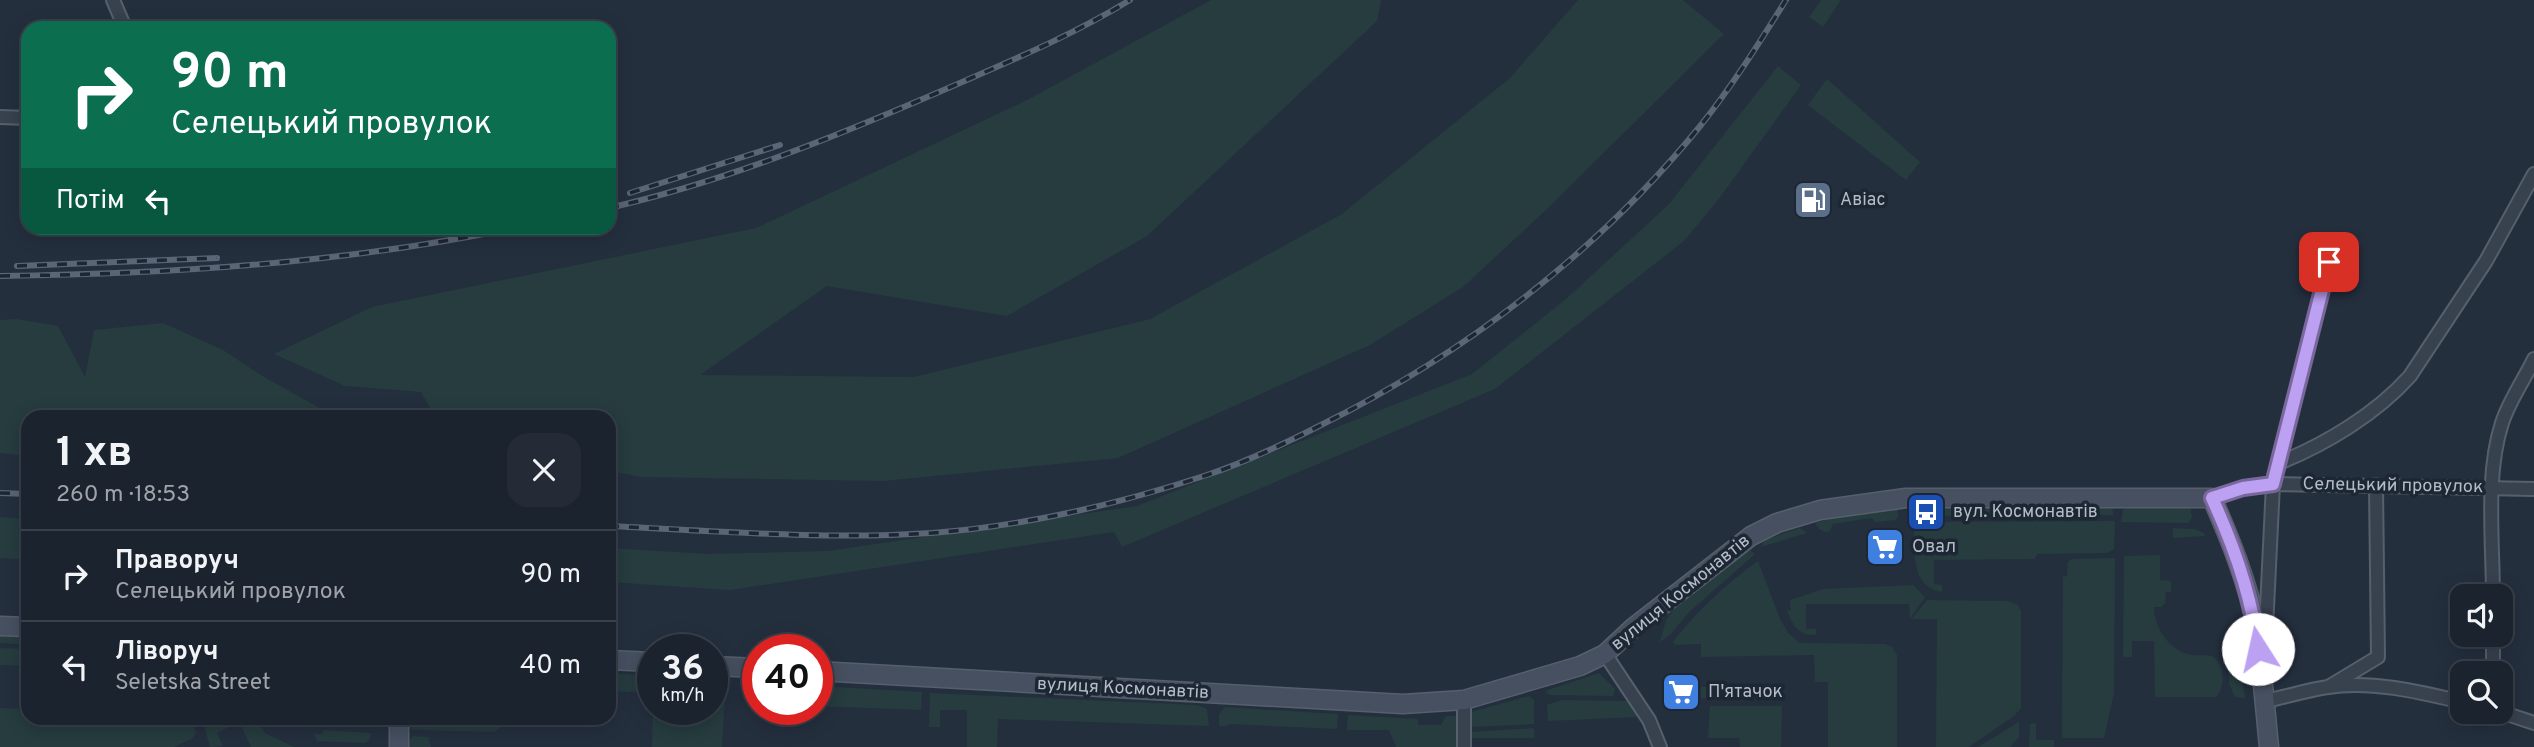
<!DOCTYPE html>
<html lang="uk">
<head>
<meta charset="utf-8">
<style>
  :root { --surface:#1b232e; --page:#242b36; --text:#f1f3f6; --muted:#a0a4aa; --line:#39404a }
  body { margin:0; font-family:Overpass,sans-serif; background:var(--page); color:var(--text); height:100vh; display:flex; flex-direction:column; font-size:26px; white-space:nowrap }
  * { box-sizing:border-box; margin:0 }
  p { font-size:23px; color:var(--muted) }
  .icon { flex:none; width:38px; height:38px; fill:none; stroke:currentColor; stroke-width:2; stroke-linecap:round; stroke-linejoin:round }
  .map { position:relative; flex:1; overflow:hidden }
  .drawer { position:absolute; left:21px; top:410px; width:595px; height:315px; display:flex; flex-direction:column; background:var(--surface); border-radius:21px; box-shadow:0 4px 18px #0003,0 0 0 2px var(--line) }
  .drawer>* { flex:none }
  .guide { position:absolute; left:21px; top:21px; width:595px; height:214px; border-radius:21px; box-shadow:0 4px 18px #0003,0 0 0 2px var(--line); background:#0b6e4f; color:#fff; overflow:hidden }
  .controls { position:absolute; left:2450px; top:584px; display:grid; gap:14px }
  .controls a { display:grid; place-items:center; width:63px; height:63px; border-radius:14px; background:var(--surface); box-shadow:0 4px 18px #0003,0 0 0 2px var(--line); font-size:35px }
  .speed { position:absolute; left:637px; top:634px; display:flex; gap:14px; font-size:35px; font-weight:700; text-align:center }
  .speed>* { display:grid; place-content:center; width:91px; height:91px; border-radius:50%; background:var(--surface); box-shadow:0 4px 18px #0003,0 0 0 2px var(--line); line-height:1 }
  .speed small { font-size:18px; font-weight:400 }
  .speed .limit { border:10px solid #d22; background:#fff; color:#111 }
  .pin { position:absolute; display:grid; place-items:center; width:60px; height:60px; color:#fff; margin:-30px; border-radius:14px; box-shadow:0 4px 10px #0006 }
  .me { position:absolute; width:77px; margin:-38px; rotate:350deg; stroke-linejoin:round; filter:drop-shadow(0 0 5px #0008) }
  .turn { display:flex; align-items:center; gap:24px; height:147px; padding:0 35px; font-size:32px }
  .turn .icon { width:91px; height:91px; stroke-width:2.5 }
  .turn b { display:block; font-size:49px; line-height:60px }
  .then { display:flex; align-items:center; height:66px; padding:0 35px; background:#0003; gap:14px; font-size:26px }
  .round { display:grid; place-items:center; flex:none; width:74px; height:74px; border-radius:21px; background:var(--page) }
  .head { display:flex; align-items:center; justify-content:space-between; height:119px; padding:0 35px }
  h1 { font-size:42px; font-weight:700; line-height:52px }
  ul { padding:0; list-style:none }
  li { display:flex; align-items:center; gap:21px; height:91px; padding:0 35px; border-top:2px solid var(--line) }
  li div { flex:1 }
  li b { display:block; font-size:26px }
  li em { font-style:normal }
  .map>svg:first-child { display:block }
  .green { fill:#263c3f }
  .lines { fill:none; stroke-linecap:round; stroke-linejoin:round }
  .street-casing { stroke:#565f6c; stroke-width:16 }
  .secondary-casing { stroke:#565f6c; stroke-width:21 }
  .street { stroke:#38414e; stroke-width:12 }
  .secondary { stroke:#465061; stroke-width:18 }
  .rail-casing { stroke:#5a6575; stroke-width:6 }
  .rail { stroke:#1d2633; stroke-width:3.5; stroke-dasharray:10; stroke-linecap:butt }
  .route-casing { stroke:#7a689d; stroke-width:18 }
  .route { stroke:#bca0f2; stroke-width:12 }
  .labels { text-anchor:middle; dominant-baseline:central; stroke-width:7; stroke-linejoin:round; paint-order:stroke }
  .poi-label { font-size:18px; fill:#b4bcc9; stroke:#1d2633; text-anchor:start }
  .street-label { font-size:18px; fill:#b4bcc9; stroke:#1d2633 }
</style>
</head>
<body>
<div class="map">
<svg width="2534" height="747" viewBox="0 0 2534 747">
  <rect width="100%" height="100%" fill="#242f3e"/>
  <g class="green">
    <polygon points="1211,0 1381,0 1377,21 1147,236 1007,316 827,286 700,375 914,377 1150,319 1342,214 1510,78 1578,0 1683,0 1724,34 1548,208 1463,287 1370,345 1118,458 884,481 642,477 609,471 609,416 435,416 421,392 345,386 274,354 372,307 756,228 1029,99"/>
    <polygon points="1821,0 1841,0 1823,27 1809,17"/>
    <polygon points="1778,66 1801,85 1721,196 1684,241 1495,389 1122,547 1114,532 730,590 609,582 609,548 708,554 828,551 1137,506 1472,374 1566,299 1669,204"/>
    <polygon points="1827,79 1920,162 1906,180 1808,105"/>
    <polygon points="16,319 58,326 85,377 94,330 163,323 223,350 264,377 334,416 28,416 28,456 0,453 0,320"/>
    <polygon points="1927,506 2105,506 2112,509 2114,515 1927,516"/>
    <polygon points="2130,506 2184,506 2190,507 2192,517 2188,523 2184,523 2121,522 2123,510"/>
    <polygon points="1898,508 1898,517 1895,520 1875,522 1872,518 1833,524 1830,531 1825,532 1819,529 1815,523 1858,512"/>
    <polygon points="0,517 28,519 28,560 0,558"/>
    <path d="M2115 521 2114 549 2106 553 2037 554 2035 559 1934 560V584L1942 585V592C1909 587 1915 549 1914 522Z"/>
    <polygon points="1800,528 1807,533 1761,547 1764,540"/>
    <polygon points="2173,528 2195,529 2204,533 2205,536 2173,538"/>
    <polygon points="1748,549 1755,554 1688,613 1670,635 1660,642 1666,620 1676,607"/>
    <path d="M2160 555V580L2171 581V592H2166L2165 603 2161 607H2154C2154 627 2169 651 2191 655 2198 656 2208 654 2213 657 2225 664 2225 689 2216 697H2155L2154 641H2132V657H2123L2124 556Z"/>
    <polygon points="2115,558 2114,693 2104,738 2062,738 2063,577 2067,576 2068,562 2072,559"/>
    <path d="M1758 561 1781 621 1789 634 1800 643 1885 644 1892 647 1897 655V747H1828V682H1815L1814 655 1701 657V644L1675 645 1673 642C1697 611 1726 584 1758 561Z"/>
    <path d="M1913 585 1925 597 1910 619 1909 604H1806V629H1816V635C1798 635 1794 627 1787 611L1791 610 1790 600 1824 589Z"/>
    <polygon points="1927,600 2007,601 2017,604 2021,611 2021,708 2014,716 1969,747 1936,747 1937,619 1912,619"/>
    <polygon points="0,634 28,636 28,645 0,643"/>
    <polygon points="0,648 28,649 28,666 0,665"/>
    <polygon points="2237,648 2245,698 2235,697 2229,684 2228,649"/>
    <polygon points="609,673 653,676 653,693 609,691"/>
    <polygon points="1599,673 1615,689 1613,696 1550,695 1546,693 1548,690"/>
    <polygon points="712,679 726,680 722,747 652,747 653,704 653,709 712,709"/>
    <polygon points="817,686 922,692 921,710 817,706"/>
    <polygon points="1718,686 1718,698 1701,698 1701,687"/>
    <polygon points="1749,686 1767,686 1767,698 1750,698"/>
    <polygon points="930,693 1197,705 1207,709 1209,726 998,719 997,747 967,747 967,710 940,710 940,727 929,727"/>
    <polygon points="1529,696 1534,700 1534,724 1471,727 1471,712"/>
    <polygon points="1562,700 1630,701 1640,714 1636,717 1548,721 1547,705"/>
    <polygon points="1710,706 1782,706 1781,747 1740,747 1739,738 1708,738"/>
    <polygon points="1225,707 1338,714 1337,729 1229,724 1226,726 1219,726 1219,714"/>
    <polygon points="0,708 28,709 28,718 182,718 192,723 196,733 193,738 174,747 0,747"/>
    <polygon points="759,709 793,709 793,715 759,714"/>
    <polygon points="1348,715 1418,719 1418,725 1441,725 1446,716 1461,716 1460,747 1396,747 1389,730 1347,730"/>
    <polygon points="219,718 257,718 265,733 294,747 251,747 239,722 217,733 223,746 210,747 205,729 210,721"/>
    <polygon points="408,718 503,718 501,727 494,732 413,730 409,727"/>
    <polygon points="2019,722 2019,737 2010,747 1978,747"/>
    <polygon points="2036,723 2036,740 2054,740 2054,747 2029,747 2030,724"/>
    <polygon points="1534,728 1534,738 1471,738 1471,732"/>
    <polygon points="323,730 372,733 369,740 365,743 317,741 314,734 323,734"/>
    <polygon points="413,736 428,737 431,747 408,747 408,742"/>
  </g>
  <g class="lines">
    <defs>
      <g id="street">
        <polyline points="113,0 125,28"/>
        <polyline points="0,117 28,118"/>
        <polyline points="2278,467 2329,262"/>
        <polyline points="2212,498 2243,488 2273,484 2534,489"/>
        <path d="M2493 597C2493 542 2485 475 2502 423 2509 401 2524 380 2534 359"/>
        <polyline points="2493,635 2493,674"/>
        <path d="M2265 649 2273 484 2279 463C2326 444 2376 414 2410 376L2486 261 2534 174"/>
        <polyline points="1605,654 1649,720 1660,747"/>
        <polyline points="2330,686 2378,657 2376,485"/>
        <path d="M2265 696V701C2286 697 2307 690 2328 687 2371 680 2420 692 2462 702"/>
        <polyline points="2501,712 2534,723"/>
        <polyline points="1464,747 1464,700"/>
      </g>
      <g id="secondary">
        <polyline points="0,626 28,627"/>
        <polyline points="609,660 653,662"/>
        <polyline points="712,666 758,668"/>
        <path d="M817 671 1403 704 1464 700 1580 666 1605 654 1634 627 1751 536 1777 523 1820 510 1906 498H2212C2230 539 2248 583 2256 627 2262 667 2265 707 2269 747"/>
        <polyline points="399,747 399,718"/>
      </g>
    </defs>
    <use href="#street" class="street-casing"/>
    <use href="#secondary" class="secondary-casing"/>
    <use href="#street" class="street"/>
    <use href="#secondary" class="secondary"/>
    <defs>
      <g id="rail">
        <polyline points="630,193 780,145"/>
        <path d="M609 208C723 182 832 138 939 92 1003 64 1070 37 1130 0"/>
        <polyline points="418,234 453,228"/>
        <polyline points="17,266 217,258"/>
        <path d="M0 276C174 274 344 263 514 228"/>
        <polyline points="0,493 28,494"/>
        <path d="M609 526C716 531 825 540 932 533 1025 526 1119 504 1207 475 1246 462 1284 444 1321 425 1466 353 1599 251 1701 125 1733 85 1759 43 1786 0"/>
      </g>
    </defs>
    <use href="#rail" class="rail-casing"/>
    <use href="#rail" class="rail"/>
  </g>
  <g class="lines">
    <defs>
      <path id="route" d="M2258 649C2252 596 2234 546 2212 498L2243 488 2273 484 2329 262"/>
    </defs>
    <use href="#route" class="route-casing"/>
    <use href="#route" class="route"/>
  </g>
  <defs>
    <symbol id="fuel-square" viewBox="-11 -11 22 22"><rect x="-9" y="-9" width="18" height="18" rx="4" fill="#5c6f8a" stroke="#1d2633"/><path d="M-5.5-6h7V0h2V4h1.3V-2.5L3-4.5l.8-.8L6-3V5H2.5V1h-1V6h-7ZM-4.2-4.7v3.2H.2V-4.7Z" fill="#fff"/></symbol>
    <symbol id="bus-square" viewBox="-11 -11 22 22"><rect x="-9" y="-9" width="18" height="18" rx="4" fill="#1a4fb4" stroke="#1d2633"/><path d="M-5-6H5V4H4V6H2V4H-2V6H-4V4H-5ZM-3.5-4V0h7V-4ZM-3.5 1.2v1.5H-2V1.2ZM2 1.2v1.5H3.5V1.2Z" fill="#fff"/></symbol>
    <symbol id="supermarket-square" viewBox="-11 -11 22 22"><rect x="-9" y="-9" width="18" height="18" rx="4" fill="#3f7fe0" stroke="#1d2633"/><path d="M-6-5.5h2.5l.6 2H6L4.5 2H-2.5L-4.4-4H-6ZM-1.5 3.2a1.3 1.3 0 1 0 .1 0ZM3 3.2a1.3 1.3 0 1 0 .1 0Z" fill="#fff"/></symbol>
  </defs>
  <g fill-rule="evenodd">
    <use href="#fuel-square" x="1791" y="178" width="44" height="44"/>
    <use href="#bus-square" x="1904" y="490" width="44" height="44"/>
    <use href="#supermarket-square" x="1863" y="525" width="44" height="44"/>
    <use href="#supermarket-square" x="1659" y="670" width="44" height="44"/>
  </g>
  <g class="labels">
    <g class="poi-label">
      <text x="1840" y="200">Авіас</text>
      <text x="1953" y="512">вул. Космонавтів</text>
      <text x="1912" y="547">Овал</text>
      <text x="1708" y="692">П'ятачок</text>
    </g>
    <g class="street-label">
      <text transform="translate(2393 486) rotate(1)">Селецький провулок</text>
      <text transform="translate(1681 593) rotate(-39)">вулиця Космонавтів</text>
      <text transform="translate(1123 689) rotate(3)">вулиця Космонавтів</text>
    </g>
  </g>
</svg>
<div class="controls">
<a><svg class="icon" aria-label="sound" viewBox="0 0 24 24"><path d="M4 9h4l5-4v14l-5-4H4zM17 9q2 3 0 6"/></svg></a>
<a><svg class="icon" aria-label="search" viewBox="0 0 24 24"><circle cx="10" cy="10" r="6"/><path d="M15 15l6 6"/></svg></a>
</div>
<div class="speed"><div>36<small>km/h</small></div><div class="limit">40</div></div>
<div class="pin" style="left:2329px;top:262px;background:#d93025"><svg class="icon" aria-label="arrive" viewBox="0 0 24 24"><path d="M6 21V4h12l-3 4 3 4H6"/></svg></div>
<svg class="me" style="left:2258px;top:649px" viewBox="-20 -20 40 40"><circle r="19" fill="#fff"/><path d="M0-13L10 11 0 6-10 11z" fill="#bca0f2"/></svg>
<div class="guide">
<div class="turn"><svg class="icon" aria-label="right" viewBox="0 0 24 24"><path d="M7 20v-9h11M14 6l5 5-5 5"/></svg><div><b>90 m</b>Селецький провулок</div></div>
<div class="then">Потім<svg class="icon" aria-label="left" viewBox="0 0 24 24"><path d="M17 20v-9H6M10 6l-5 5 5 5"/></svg></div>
</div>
<section class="drawer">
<div class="head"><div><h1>1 хв</h1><p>260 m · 18:53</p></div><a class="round"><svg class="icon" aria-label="close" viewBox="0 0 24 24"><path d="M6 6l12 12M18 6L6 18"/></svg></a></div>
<ul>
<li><svg class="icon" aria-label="right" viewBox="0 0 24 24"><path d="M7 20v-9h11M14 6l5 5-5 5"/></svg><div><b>Праворуч</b><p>Селецький провулок</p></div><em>90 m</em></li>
<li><svg class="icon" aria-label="left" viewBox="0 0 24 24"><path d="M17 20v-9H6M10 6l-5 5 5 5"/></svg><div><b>Ліворуч</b><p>Seletska Street</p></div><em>40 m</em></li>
</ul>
</section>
</div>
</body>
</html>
